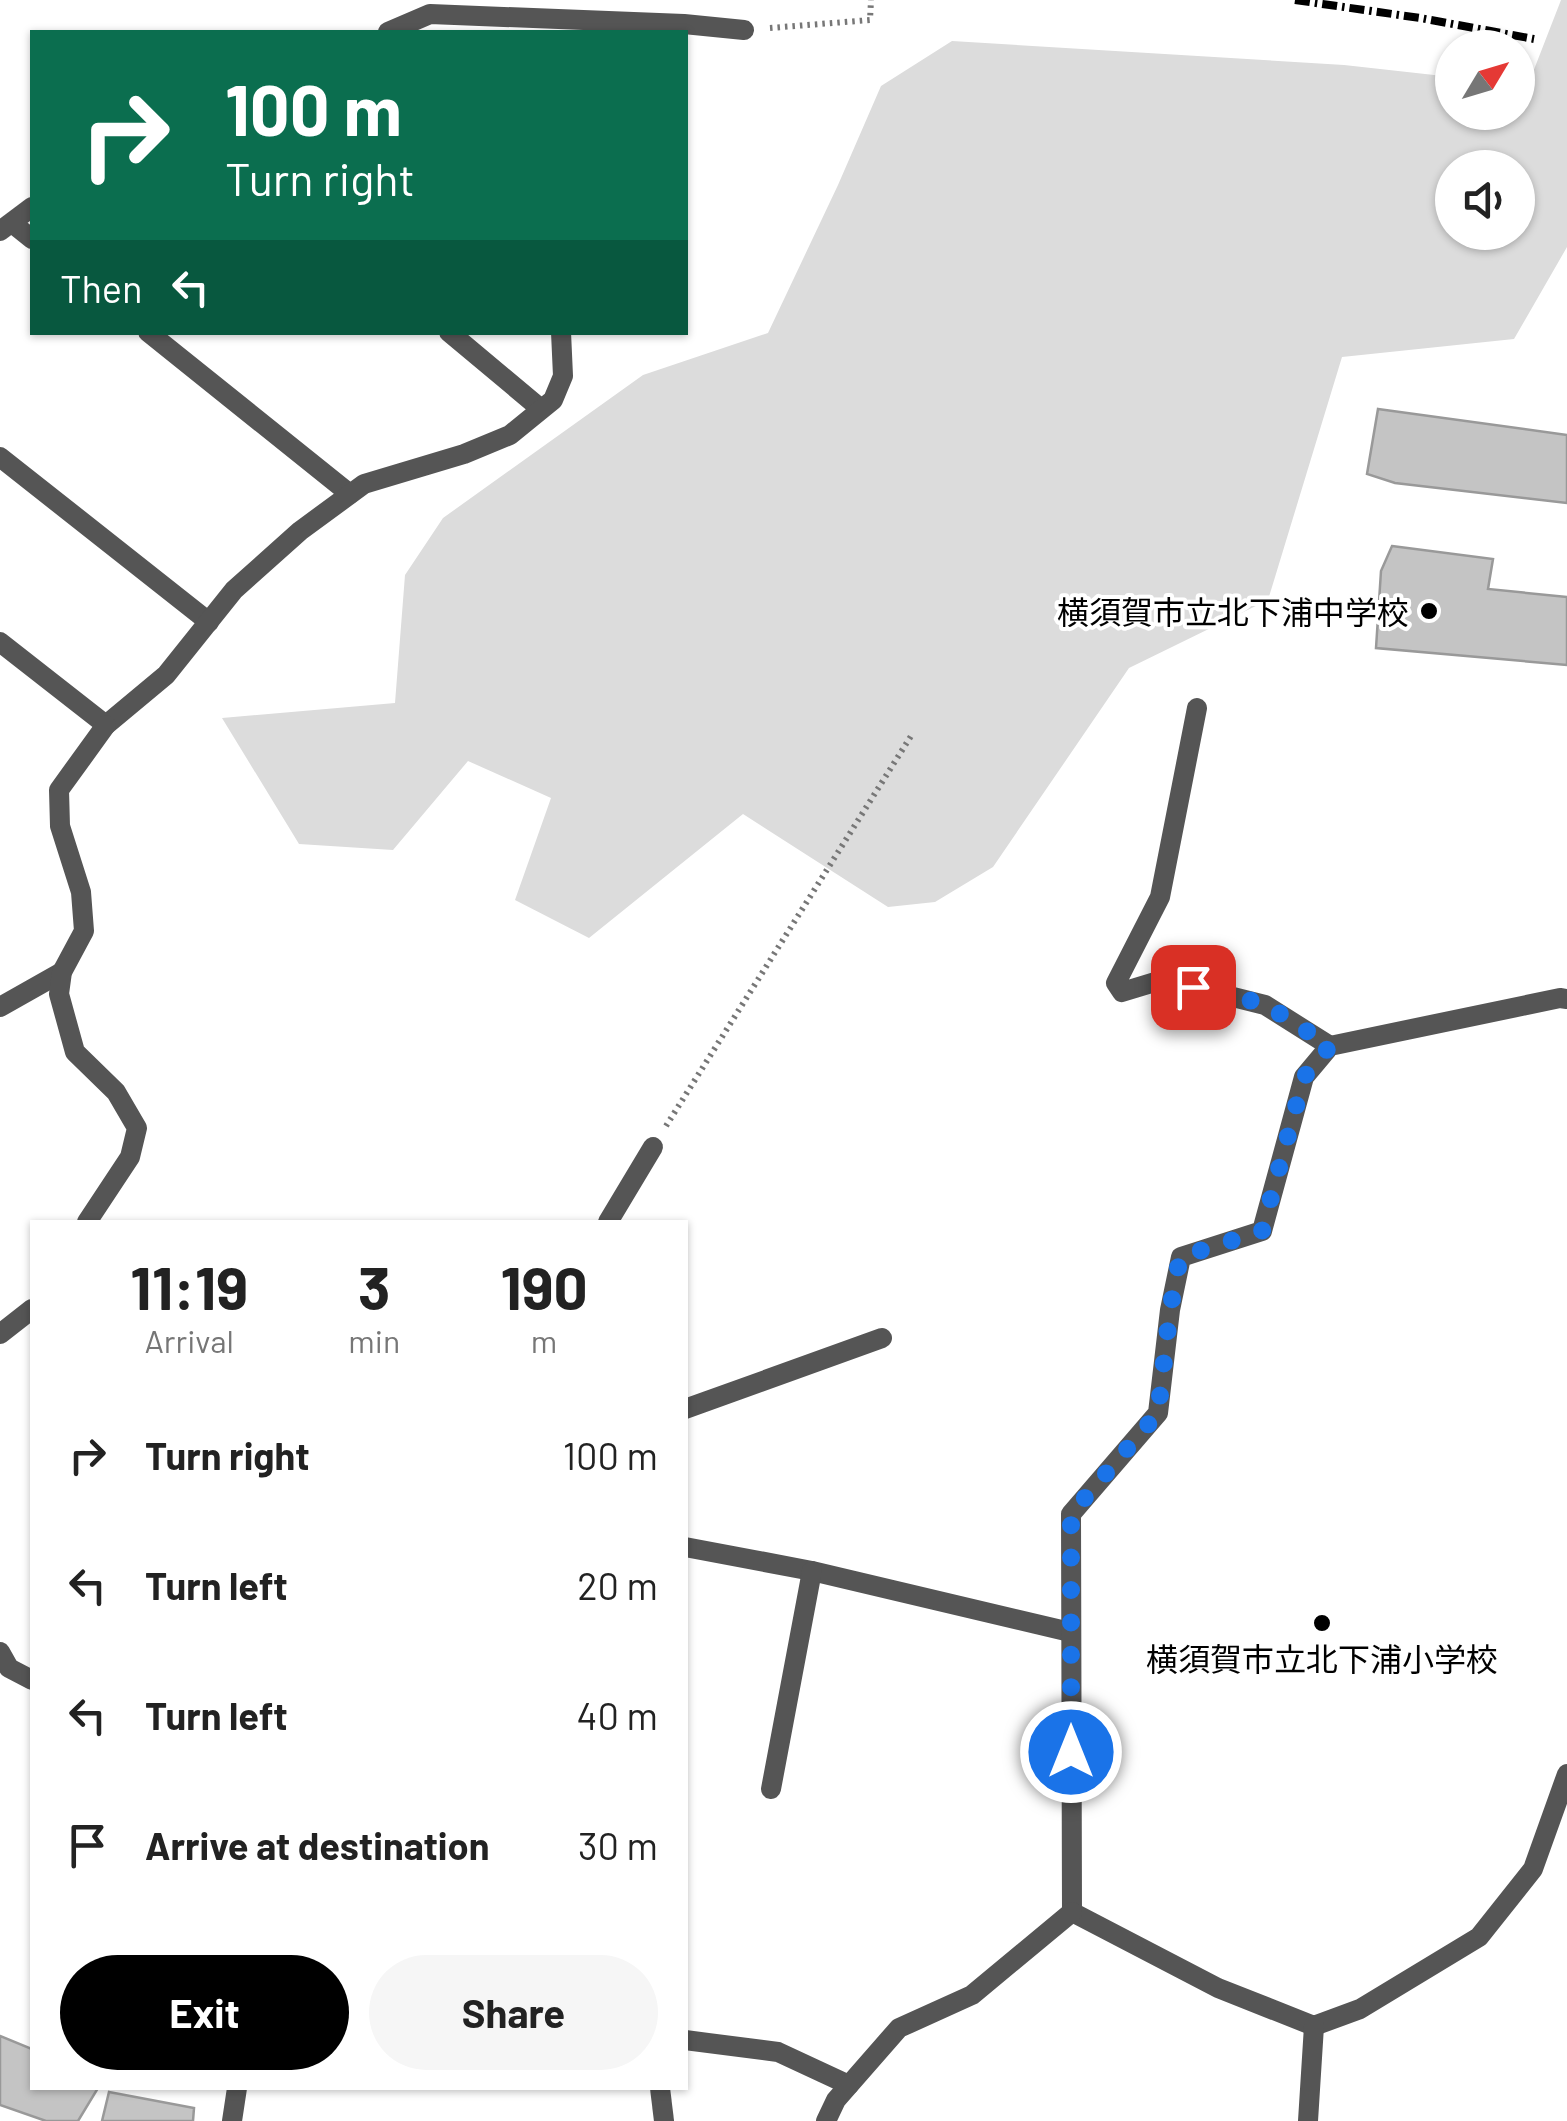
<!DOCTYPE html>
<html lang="en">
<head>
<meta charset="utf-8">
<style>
  :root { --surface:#fff; --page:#f6f6f6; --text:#222; --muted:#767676; --accent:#000 }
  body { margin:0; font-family:Barlow,"Noto Sans JP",sans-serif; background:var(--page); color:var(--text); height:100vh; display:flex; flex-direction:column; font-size:38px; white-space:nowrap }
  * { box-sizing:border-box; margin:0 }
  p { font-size:32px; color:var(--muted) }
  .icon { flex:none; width:55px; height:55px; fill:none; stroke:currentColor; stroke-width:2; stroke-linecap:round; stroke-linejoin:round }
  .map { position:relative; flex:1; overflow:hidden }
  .side { position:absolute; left:30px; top:1220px; width:658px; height:870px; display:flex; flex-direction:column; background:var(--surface); border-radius:0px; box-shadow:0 2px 8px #0004 }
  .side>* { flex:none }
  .top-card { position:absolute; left:30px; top:30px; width:658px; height:305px; border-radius:0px; box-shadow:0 2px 8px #0004; background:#0b6e4f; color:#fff; overflow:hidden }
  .needle { width:65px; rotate:52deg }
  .fabs { position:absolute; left:1435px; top:30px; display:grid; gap:20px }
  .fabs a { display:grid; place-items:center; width:100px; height:100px; border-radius:50%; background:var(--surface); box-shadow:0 2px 8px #0004; font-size:50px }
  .pin { position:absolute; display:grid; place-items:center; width:85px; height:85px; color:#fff; margin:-42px; border-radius:20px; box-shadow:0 5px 15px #0006 }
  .me { position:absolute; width:110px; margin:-55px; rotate:0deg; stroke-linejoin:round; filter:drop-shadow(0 0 8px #0008) }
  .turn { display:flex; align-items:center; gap:35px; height:210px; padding:0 30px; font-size:45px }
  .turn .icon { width:130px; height:130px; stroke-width:2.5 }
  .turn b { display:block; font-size:70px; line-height:85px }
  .then { display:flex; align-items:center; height:95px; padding:0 30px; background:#0003; gap:20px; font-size:38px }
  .eta { display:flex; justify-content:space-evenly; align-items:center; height:170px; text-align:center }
  .eta b { font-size:60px; font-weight:700; line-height:70px }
  .button { display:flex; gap:20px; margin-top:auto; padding:20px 30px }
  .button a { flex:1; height:115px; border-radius:60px; background:var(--accent); color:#fff; font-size:40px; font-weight:700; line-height:115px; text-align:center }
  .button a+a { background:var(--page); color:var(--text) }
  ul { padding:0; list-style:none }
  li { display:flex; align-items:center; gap:30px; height:130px; padding:0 30px }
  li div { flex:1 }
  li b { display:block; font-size:38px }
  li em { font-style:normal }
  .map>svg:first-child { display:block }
  .green { fill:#dcdcdc; fill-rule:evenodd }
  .building { fill:#c4c4c4; stroke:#999; stroke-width:2.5 }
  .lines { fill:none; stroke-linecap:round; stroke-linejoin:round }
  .path { stroke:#777; stroke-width:6; stroke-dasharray:2.5 5; stroke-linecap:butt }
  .lane { stroke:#555; stroke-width:20 }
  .street { stroke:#555; stroke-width:20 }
  .rail { stroke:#000; stroke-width:8; stroke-dasharray:15 5 2.5 5; stroke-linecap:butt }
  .route { stroke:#1a73e8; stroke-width:18; stroke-dasharray:0 32.4 }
  .poi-dot { fill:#000; stroke:#fff; stroke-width:4 }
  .labels { text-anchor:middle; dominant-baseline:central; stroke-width:8; stroke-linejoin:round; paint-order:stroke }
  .poi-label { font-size:32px; fill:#000; stroke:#fff; text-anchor:end }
</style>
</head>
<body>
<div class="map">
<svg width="1567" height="2121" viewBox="0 0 1567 2121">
  <rect width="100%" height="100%" fill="#fff"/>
  <path class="green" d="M1561 0H1567V247L1514 339 1342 357 1268 600 1129 668 993 867 935 902 888 907 743 814 589 938 515 900 551 798 468 761 393 850 299 844 222 718 395 703 405 575 443 518 643 375 768 333 838 185 881 86 952 41 1344 65 1452 77V112H1518V85H1528ZM1452 168H1518V232H1452Z"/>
  <g class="building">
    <polygon points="1378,409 1567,435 1567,503 1395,483 1367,474"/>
    <polygon points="1392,546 1493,559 1488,589 1567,597 1567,665 1376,648 1381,571"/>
    <polygon points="0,2036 32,2049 32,2088 98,2088 78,2121 46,2121 0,2105"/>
    <polygon points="109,2092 194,2108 193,2121 102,2121"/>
  </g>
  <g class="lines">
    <g class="path">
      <polyline points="770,28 870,20 871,0"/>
      <polyline points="666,1126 911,736"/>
    </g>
    <g class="lane">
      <polyline points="0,1007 62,972"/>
      <polyline points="685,1547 812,1571 1070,1632"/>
      <polyline points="685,2040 778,2052 849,2085"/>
      <polyline points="660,2088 664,2121"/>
    </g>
    <g class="street">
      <polyline points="388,32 430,14 684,24 744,30"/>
      <polyline points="12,223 32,239"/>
      <polyline points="0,231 32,207"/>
      <polyline points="148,332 350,494"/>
      <polyline points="449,332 541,409"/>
      <polyline points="0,457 209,622"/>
      <polyline points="0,642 106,725 166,675 234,590 300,531 364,484 464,454 510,435 553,400 563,376 561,332"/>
      <polyline points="1197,708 1160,897 1116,983 1122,992 1155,982 1193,987 1265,1005 1330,1046"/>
      <polyline points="87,1222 130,1157 137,1128 116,1092 75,1052 59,994 62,972 84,931 81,892 60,826 59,790 106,725"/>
      <polyline points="608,1222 653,1147"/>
      <polyline points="0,1334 32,1309"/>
      <polyline points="685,1409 882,1338"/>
      <polyline points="0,1652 9,1668 32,1680"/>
      <polyline points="771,1789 812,1571"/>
      <polyline points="1072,1912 1071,1514 1158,1413 1170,1310 1181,1257 1262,1231 1304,1077 1330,1046 1560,998 1567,999"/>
      <polyline points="1072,1912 1218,1988 1314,2026 1360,2009 1479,1937 1533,1869 1567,1774"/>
      <polyline points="232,2121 237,2088"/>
      <polyline points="826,2121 836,2100 899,2028 972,1995 1072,1912"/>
      <polyline points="1308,2121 1314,2026"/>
    </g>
    <polyline class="rail" points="1295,0 1420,18 1534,39"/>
  </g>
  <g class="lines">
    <polyline class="route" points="1071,1752 1071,1514 1158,1413 1170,1310 1180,1257 1262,1231 1304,1077 1330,1046 1265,1004 1193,987"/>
  </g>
  <g class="poi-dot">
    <circle cx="1429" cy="611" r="10"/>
    <circle cx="1322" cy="1623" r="10"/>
  </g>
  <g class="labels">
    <g class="poi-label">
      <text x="1409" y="611">横須賀市立北下浦中学校</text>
      <text x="1322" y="1658" text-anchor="middle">横須賀市立北下浦小学校</text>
    </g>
  </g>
</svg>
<div class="fabs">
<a><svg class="needle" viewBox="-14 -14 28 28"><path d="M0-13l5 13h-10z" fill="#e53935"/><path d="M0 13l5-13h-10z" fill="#767676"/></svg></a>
<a><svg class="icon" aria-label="sound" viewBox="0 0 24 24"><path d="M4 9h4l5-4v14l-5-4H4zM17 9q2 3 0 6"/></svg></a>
</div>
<div class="pin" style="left:1193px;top:987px;background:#d93025"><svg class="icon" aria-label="arrive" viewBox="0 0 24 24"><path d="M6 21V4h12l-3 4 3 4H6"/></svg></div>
<svg class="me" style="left:1071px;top:1752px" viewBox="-20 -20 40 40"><circle r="17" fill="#1a73e8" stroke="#fff" stroke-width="3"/><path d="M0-11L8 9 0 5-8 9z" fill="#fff"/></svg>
<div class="top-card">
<div class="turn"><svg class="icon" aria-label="right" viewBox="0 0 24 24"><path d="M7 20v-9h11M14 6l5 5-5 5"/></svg><div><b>100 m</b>Turn right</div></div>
<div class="then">Then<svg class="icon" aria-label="left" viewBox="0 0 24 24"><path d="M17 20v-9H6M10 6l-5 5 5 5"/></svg></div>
</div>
<section class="side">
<div class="eta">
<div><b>11:19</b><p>Arrival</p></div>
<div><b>3</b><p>min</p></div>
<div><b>190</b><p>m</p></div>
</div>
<ul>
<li><svg class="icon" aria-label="right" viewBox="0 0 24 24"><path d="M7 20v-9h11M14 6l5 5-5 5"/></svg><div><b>Turn right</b></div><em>100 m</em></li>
<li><svg class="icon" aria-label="left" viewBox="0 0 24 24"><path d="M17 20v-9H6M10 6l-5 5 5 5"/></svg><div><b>Turn left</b></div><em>20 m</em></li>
<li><svg class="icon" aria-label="left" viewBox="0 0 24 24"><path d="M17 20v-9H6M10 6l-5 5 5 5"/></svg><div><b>Turn left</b></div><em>40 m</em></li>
<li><svg class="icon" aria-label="arrive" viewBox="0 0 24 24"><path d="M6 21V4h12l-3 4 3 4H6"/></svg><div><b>Arrive at destination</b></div><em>30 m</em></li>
</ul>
<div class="button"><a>Exit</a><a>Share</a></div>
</section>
</div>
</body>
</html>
